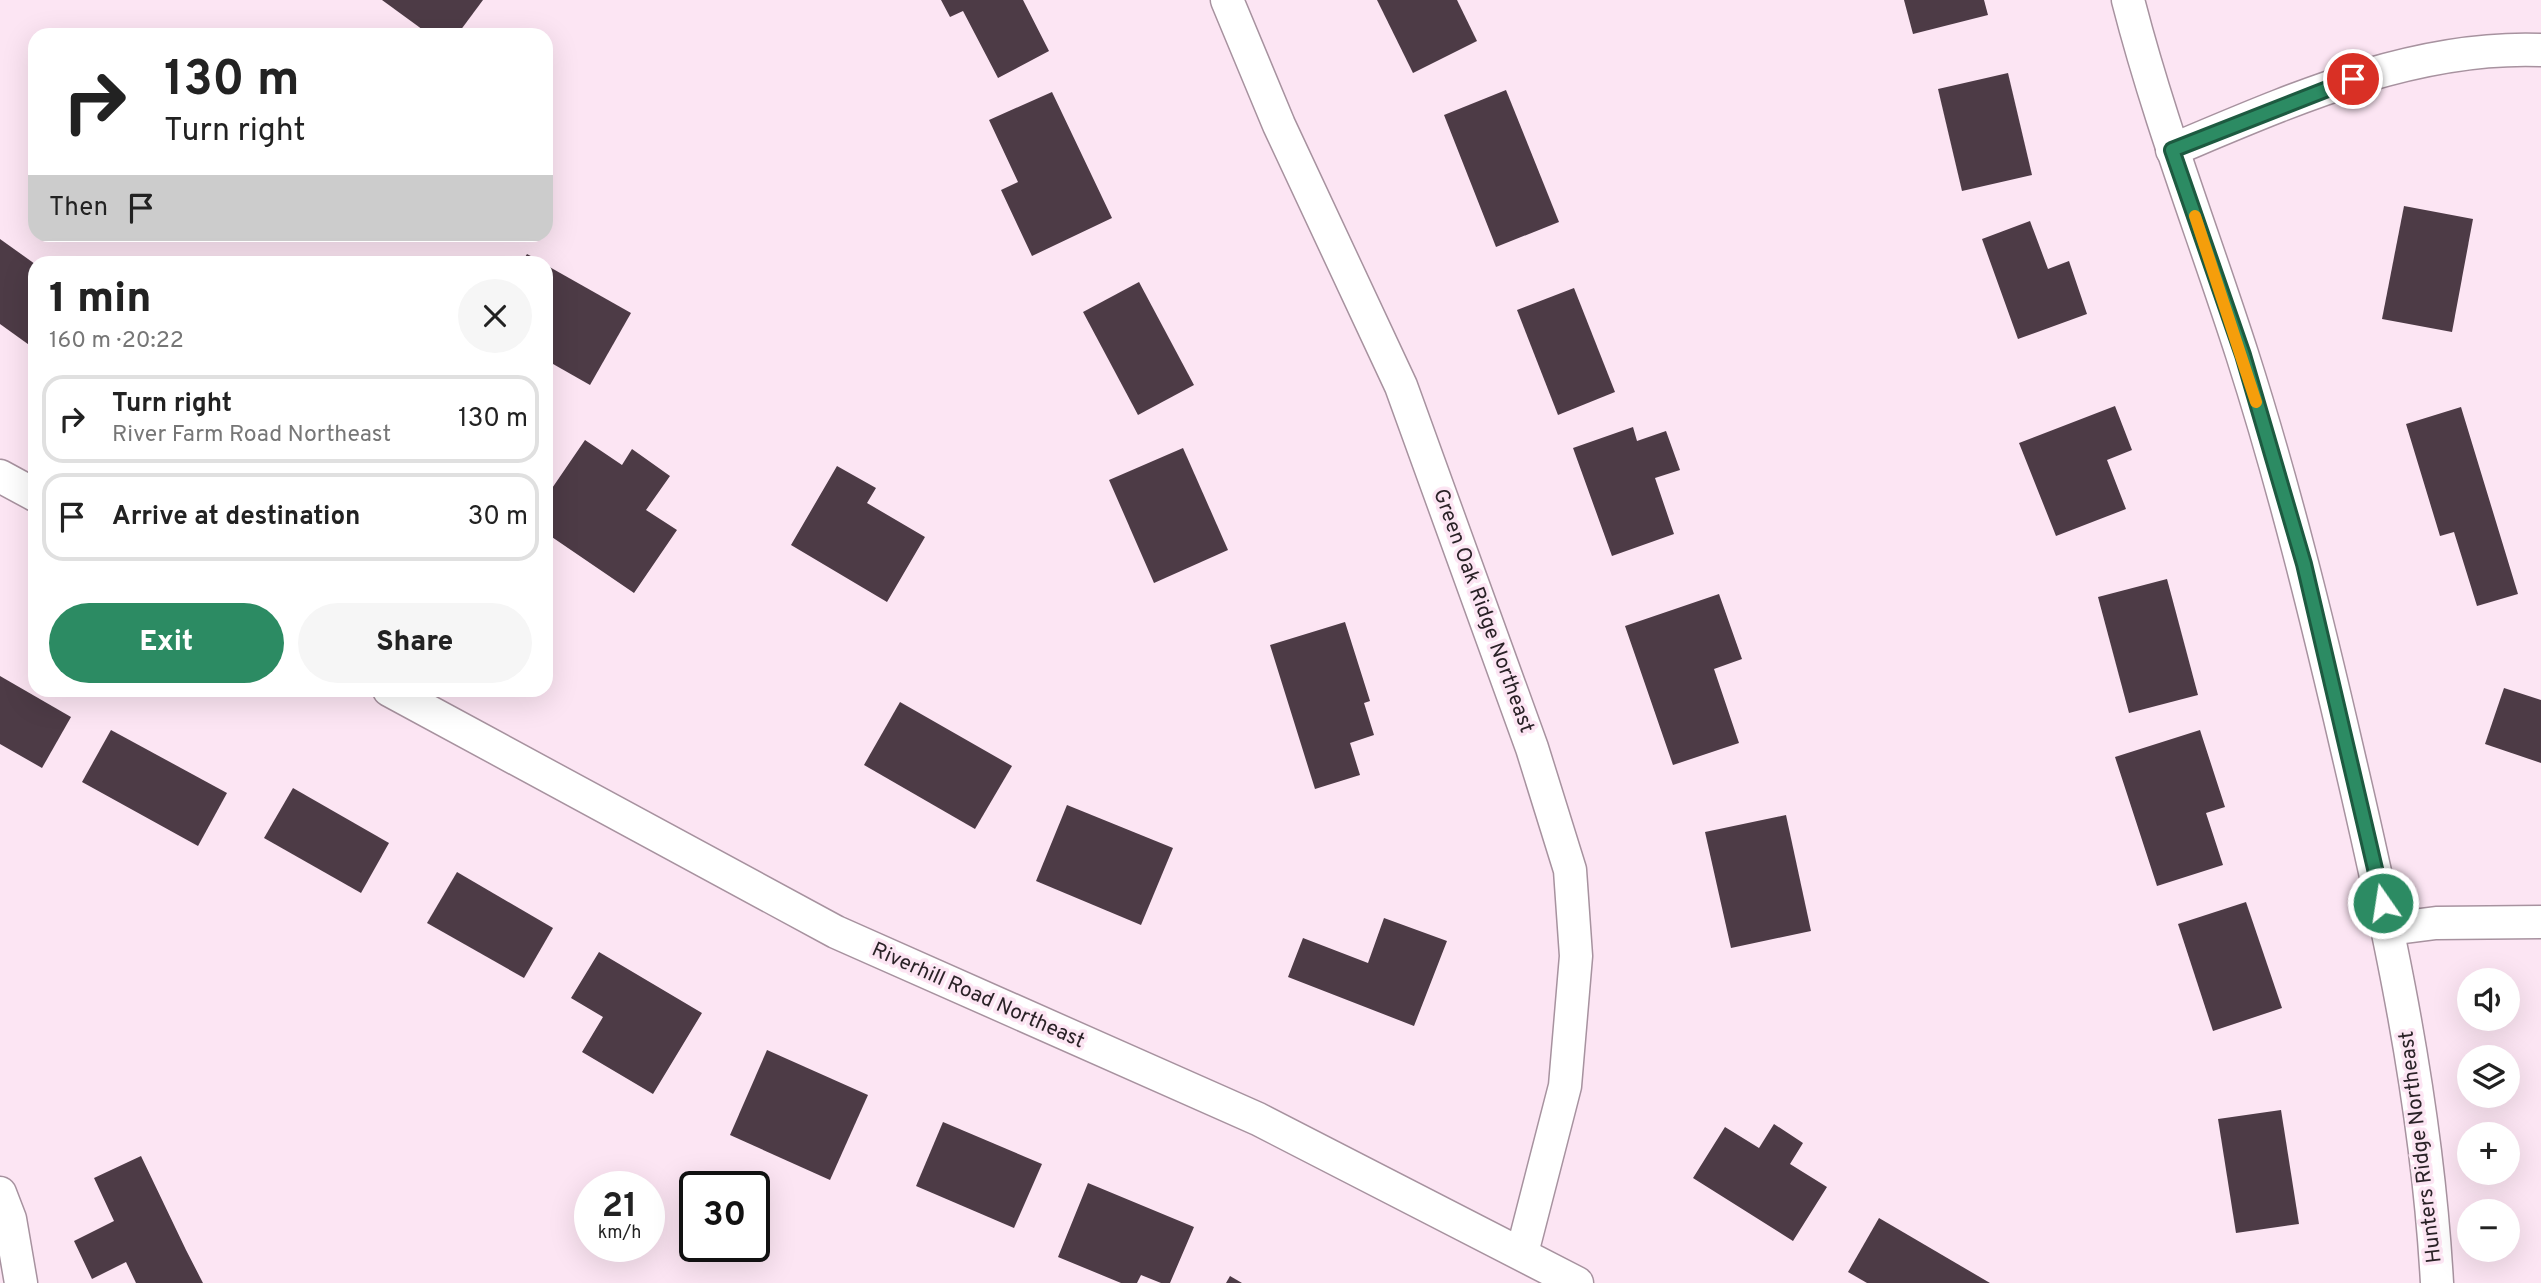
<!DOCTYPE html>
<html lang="en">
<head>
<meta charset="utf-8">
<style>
  :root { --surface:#fff; --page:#f6f6f6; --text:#222; --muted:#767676; --line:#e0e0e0; --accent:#2c8b63 }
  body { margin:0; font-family:Overpass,sans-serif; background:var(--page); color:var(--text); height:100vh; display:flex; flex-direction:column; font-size:26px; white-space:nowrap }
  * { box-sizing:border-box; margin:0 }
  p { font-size:23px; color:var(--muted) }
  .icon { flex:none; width:38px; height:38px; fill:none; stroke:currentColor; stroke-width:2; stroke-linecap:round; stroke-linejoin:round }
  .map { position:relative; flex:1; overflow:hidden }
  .side { position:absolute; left:28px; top:256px; width:525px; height:441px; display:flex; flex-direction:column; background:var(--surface); border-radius:21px; box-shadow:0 7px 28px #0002 }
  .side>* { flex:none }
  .guide { position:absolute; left:28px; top:28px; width:525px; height:214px; border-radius:21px; box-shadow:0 7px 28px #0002; background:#fff; color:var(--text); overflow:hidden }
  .controls { position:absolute; left:2457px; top:968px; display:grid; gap:14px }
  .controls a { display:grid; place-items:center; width:63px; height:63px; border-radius:50%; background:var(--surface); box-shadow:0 7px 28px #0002; font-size:35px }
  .speed { position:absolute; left:574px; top:1171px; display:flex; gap:14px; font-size:35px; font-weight:700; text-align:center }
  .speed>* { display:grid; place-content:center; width:91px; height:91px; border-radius:50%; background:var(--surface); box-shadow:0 7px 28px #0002; line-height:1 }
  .speed small { font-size:18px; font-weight:400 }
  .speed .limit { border:4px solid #111; border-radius:10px; background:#fff; color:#111 }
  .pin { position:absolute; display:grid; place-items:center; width:60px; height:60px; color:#fff; margin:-30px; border:4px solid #fff; border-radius:50%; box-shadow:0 2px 7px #0007 }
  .me { position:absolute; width:77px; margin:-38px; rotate:347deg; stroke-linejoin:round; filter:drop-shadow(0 0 5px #0008) }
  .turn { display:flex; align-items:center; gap:24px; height:147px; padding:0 21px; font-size:32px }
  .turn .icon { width:91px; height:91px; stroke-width:2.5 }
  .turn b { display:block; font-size:49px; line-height:60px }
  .then { display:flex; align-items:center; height:66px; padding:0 21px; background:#0003; gap:14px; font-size:26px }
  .round { display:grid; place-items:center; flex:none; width:74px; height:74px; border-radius:37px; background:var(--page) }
  .headline { display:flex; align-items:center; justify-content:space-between; height:119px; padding:0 21px }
  h1 { font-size:42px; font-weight:800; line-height:52px }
  .cta { display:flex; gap:14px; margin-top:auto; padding:14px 21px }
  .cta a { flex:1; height:80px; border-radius:42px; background:var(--accent); color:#fff; font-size:28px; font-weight:800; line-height:80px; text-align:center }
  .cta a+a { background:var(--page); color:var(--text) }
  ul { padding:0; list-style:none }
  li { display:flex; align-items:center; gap:21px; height:88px; margin:0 14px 10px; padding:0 7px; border:4px solid var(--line); border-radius:21px }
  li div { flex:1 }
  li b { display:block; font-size:26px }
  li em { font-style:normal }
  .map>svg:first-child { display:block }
  .building { fill:#4d3b46 }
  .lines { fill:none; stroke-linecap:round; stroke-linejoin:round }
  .minor-casing { stroke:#a7929f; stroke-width:35 }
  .minor { stroke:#fff; stroke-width:32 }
  .route-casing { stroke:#1d5a40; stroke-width:18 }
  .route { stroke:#2c8b63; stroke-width:12 }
  .slow { stroke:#f59e0b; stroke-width:12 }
  .labels { text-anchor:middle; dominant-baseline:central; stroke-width:7; stroke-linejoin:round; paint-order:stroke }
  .street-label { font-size:21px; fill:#2a2227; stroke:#fce5f3 }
</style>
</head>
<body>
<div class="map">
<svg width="2541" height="1283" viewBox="0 0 2541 1283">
  <rect width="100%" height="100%" fill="#fce5f3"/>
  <g class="building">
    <polygon points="382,0 483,0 457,35 430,35"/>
    <polygon points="941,0 1023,0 1049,51 998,78 963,11 950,17"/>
    <polygon points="1377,0 1457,0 1477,41 1413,73"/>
    <polygon points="1904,0 1984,0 1988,15 1913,34"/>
    <polygon points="2008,73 2032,175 1962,191 1938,89"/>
    <polygon points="1506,90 1559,222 1496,247 1444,115"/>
    <polygon points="1052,92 1112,218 1032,256 1001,190 1018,182 989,120"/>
    <polygon points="2404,206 2473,219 2452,332 2382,319"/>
    <polygon points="2030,221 2048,269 2069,261 2087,314 2018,339 1982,239"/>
    <polygon points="0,239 35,264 35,343 32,347 0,324"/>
    <polygon points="527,254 542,262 522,262"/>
    <polygon points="546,265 631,313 590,385 546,360"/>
    <polygon points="1139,282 1194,385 1138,415 1083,312"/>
    <polygon points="1574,288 1615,392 1558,415 1517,310"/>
    <polygon points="2115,406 2132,450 2107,460 2126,509 2056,536 2019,443"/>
    <polygon points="2461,407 2518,594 2477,606 2454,532 2440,536 2406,424"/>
    <polygon points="1633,427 1637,441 1666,431 1680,470 1655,478 1674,534 1612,556 1573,448"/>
    <polygon points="585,440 622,465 632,449 670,476 646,510 677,530 634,593 546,533 546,497"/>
    <polygon points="1183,448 1228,550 1154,583 1109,480"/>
    <polygon points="837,466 876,488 867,503 925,537 887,602 791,545"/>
    <polygon points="2167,579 2198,695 2129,713 2098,597"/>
    <polygon points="1719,594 1742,659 1714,669 1739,743 1673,765 1625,626"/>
    <polygon points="1345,622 1370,701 1364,703 1374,735 1350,743 1360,775 1315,789 1270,645"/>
    <polygon points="0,676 71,717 42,768 0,744"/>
    <polygon points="2504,688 2541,700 2541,763 2485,744"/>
    <polygon points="900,702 1012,766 975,829 864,765"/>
    <polygon points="111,730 227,793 198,846 82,782"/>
    <polygon points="2200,730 2225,807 2206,813 2223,865 2157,886 2115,757"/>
    <polygon points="293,788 389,843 361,893 264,838"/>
    <polygon points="1067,805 1173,848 1141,925 1036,881"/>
    <polygon points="1786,815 1811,931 1731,948 1705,832"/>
    <polygon points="457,872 553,928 524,978 427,923"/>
    <polygon points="2246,902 2282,1008 2213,1031 2178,924"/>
    <polygon points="1384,918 1447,941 1414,1026 1288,977 1303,938 1368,963"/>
    <polygon points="599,952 702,1013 653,1094 582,1052 603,1017 571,998"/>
    <polygon points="767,1050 868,1095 830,1180 730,1135"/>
    <polygon points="2281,1110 2299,1224 2236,1233 2218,1119"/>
    <polygon points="943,1122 1042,1164 1014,1228 916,1186"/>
    <polygon points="1774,1124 1803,1143 1790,1164 1827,1187 1793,1241 1693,1178 1725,1127 1759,1148"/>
    <polygon points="141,1156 186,1250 203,1283 136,1283 126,1262 92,1279 74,1241 114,1221 94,1178"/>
    <polygon points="1088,1183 1194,1227 1170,1283 1161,1283 1141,1275 1137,1283 1121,1283 1058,1257"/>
    <polygon points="1879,1218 1990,1283 1867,1283 1848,1272"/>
    <polygon points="1230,1276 1242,1283 1226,1283"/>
  </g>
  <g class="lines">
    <defs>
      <g id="minor">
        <polyline points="1227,0 1279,125 1401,386 1532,748 1570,870 1576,956 1565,1086 1522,1253"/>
        <path d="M2128 0C2159 121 2204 236 2242 354 2284 485 2317 619 2348 753 2389 928 2427 1102 2437 1283"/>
        <path d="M2172 150C2289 101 2412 45 2541 50"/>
        <polyline points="0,476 35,495"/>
        <polyline points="389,690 836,932 1258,1119 1577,1283"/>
        <polyline points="2389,929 2436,923 2541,922"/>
        <polyline points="0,1193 10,1219 21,1283"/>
      </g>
    </defs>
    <use href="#minor" class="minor-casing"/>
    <use href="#minor" class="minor"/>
  </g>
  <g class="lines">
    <defs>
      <polyline id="route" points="2353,79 2172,150 2243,355 2304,564 2383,903"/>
    </defs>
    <use href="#route" class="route-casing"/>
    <use href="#route" class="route"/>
    <polyline class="slow" points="2195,216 2256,402"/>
  </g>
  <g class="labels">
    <g class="street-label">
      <text transform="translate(1483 611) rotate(70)">Green Oak Ridge Northeast</text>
      <text transform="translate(978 996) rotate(24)">Riverhill Road Northeast</text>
      <text transform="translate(2421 1147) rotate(-97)">Hunters Ridge Northeast</text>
    </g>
  </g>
</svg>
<div class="controls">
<a><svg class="icon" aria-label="sound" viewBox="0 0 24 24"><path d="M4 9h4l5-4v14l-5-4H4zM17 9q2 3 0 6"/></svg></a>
<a><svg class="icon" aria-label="layers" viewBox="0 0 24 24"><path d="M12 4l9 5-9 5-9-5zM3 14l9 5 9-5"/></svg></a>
<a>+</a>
<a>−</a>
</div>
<div class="speed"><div>21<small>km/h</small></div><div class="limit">30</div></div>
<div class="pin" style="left:2353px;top:79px;background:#d93025"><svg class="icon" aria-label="arrive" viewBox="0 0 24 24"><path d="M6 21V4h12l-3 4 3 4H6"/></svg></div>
<svg class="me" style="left:2383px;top:903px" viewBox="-20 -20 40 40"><circle r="17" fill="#2c8b63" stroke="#fff" stroke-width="3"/><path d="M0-11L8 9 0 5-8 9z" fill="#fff"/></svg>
<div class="guide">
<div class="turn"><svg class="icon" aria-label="right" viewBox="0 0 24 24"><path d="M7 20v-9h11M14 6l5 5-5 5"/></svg><div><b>130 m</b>Turn right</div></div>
<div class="then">Then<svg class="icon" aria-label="arrive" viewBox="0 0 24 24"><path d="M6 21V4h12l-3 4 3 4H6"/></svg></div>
</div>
<section class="side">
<div class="headline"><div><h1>1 min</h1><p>160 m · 20:22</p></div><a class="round"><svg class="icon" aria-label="close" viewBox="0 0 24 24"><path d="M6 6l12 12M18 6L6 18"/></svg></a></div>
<ul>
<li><svg class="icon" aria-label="right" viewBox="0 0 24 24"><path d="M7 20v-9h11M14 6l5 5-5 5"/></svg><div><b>Turn right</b><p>River Farm Road Northeast</p></div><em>130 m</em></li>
<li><svg class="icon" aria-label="arrive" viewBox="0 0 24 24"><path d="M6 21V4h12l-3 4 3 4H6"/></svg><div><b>Arrive at destination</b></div><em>30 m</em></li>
</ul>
<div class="cta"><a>Exit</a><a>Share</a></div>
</section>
</div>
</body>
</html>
